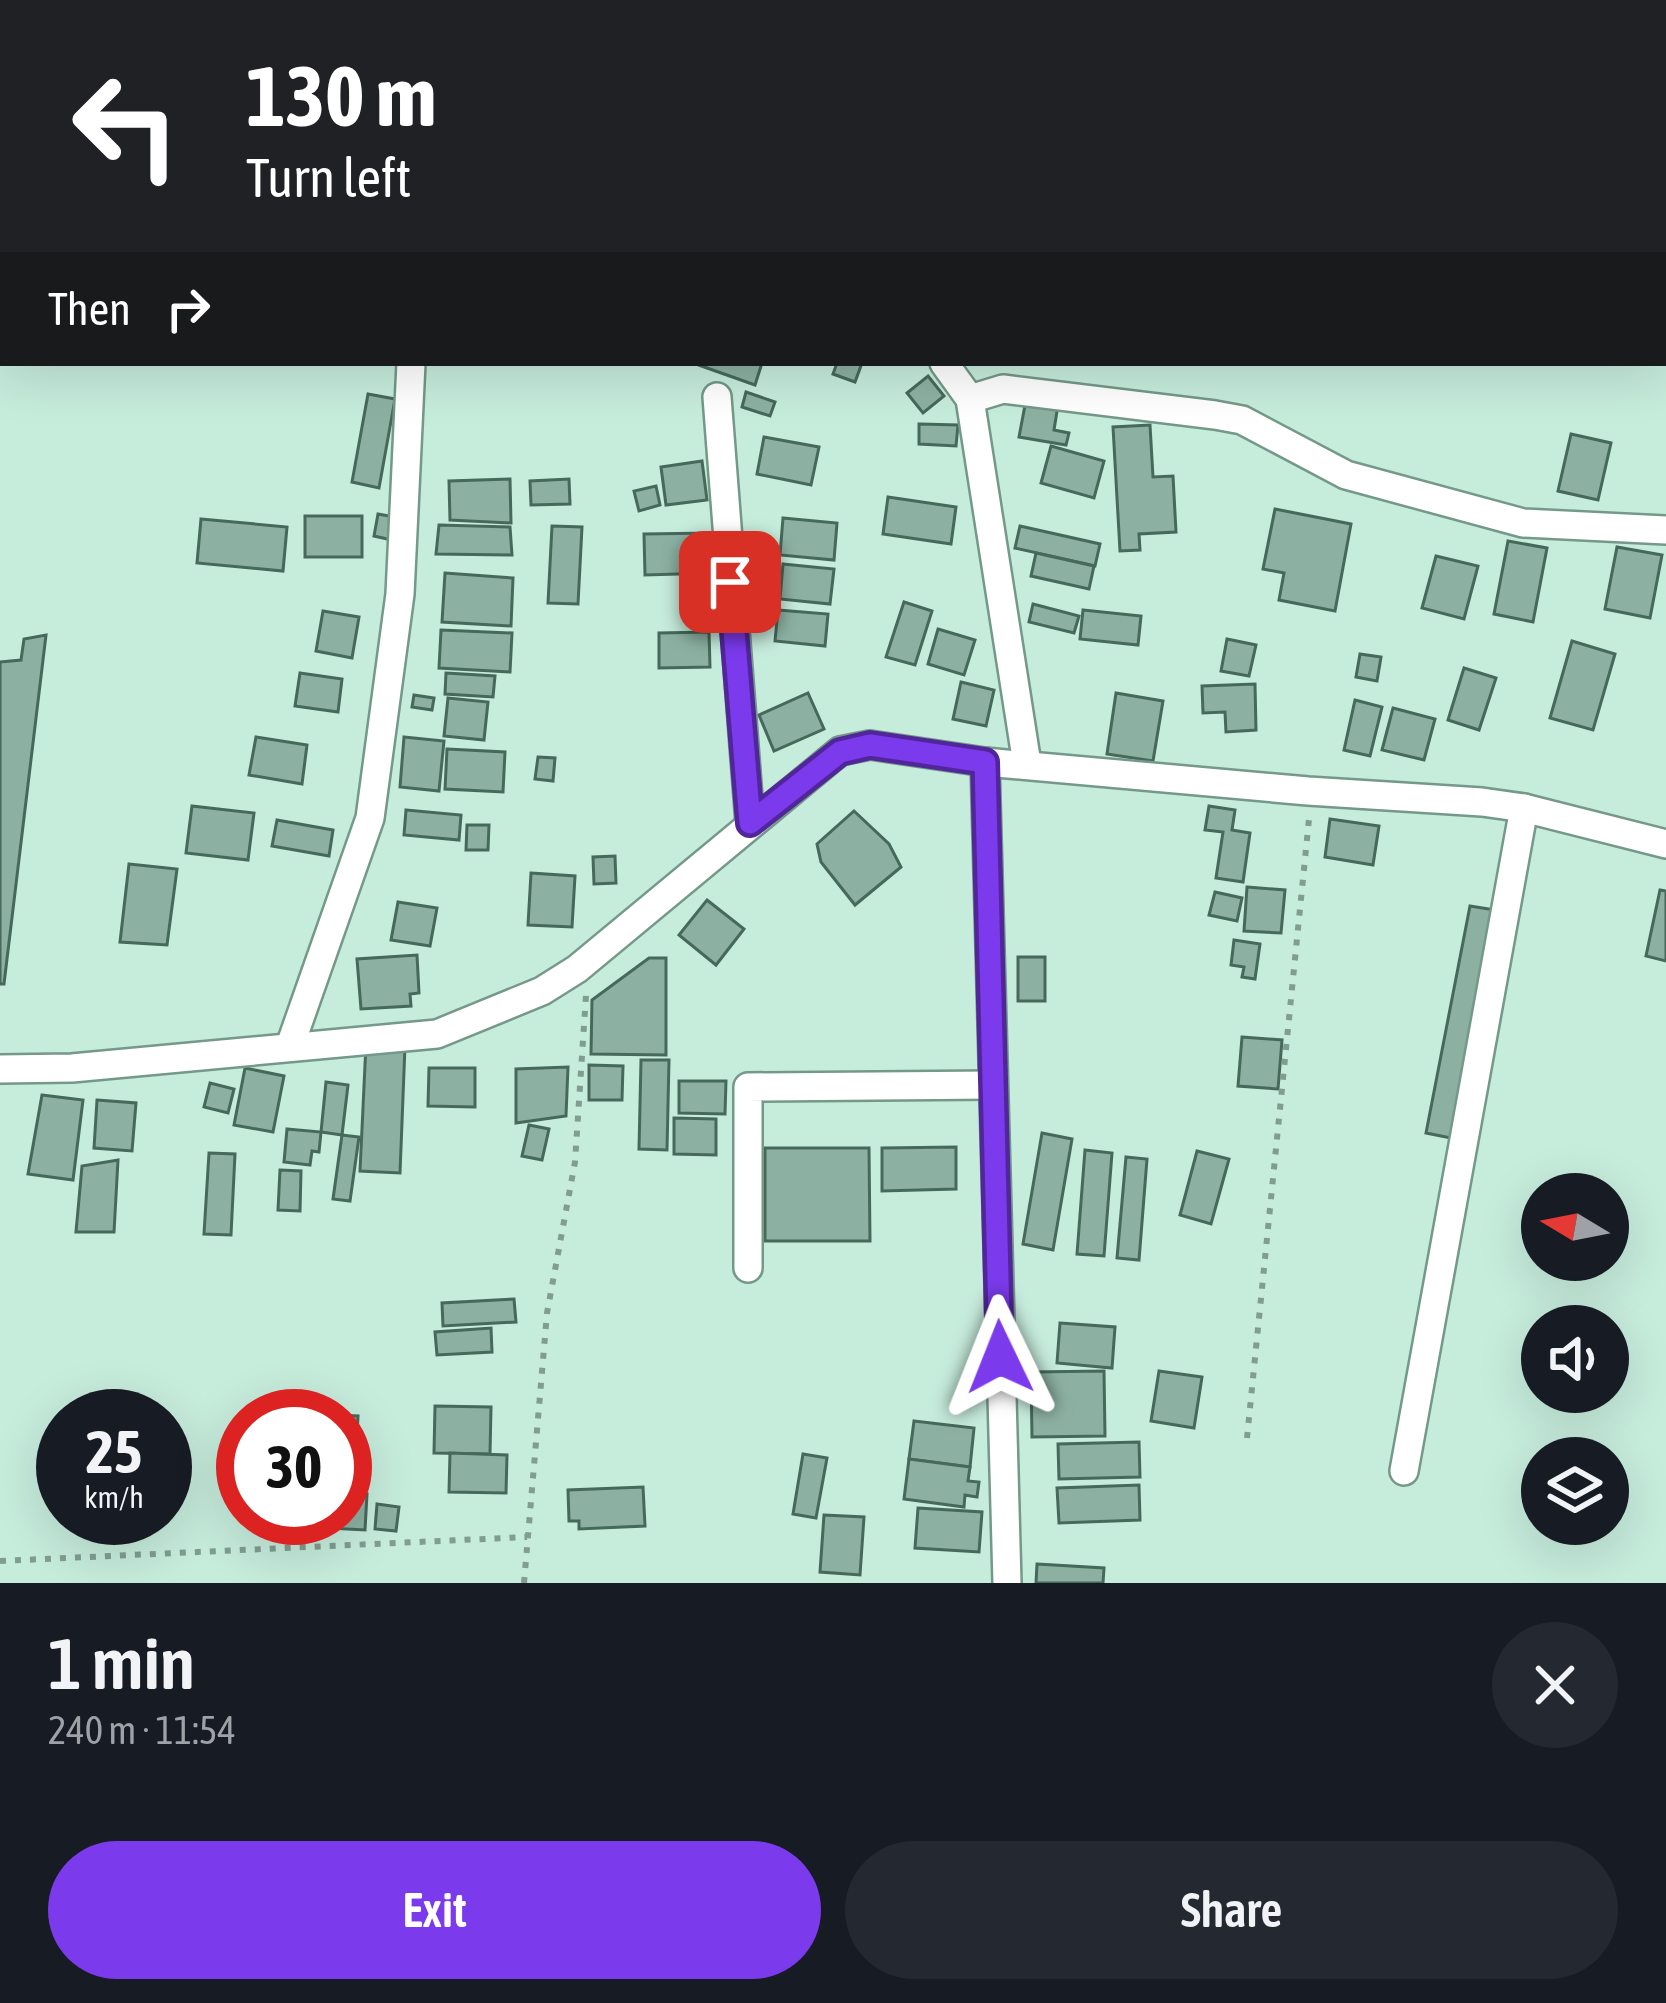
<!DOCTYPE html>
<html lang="en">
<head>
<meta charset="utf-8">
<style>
  :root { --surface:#171b24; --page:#242831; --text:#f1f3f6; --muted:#9ea1a6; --accent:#7c3aed }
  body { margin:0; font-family:"Asap Condensed",sans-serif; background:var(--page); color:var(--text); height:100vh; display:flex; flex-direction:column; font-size:45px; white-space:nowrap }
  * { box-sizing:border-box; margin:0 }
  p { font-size:39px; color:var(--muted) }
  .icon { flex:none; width:66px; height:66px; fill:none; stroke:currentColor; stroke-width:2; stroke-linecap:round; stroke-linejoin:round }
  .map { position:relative; height:1583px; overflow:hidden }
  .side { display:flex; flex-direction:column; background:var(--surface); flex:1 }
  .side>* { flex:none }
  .top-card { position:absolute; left:0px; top:0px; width:1668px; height:366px; box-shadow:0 12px 48px #0002; background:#202124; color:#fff; overflow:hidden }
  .needle { width:78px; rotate:280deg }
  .tools { position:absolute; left:1521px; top:1173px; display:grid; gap:24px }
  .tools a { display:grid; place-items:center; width:108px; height:108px; border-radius:50%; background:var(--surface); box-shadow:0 12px 48px #0002; font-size:60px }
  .speed { position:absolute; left:36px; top:1389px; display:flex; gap:24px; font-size:60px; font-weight:700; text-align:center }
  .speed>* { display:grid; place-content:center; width:156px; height:156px; border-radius:50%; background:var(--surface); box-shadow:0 12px 48px #0002; line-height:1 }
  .speed small { font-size:30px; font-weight:400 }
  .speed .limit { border:18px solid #d22; background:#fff; color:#111 }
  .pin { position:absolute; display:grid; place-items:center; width:102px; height:102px; color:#fff; margin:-51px; border-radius:24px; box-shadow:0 6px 18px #0006 }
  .me { position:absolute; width:132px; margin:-66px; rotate:358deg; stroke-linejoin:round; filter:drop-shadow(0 0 9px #0008) }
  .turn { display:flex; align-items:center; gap:42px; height:252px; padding:0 48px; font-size:54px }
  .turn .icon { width:156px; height:156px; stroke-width:2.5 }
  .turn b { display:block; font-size:84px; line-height:102px }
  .then { display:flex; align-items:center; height:114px; padding:0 48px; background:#0003; gap:24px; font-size:45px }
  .round { display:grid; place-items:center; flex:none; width:126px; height:126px; border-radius:63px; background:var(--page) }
  .overview { display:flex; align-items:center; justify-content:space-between; height:204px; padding:0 48px }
  h1 { font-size:72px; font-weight:600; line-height:90px }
  .button { display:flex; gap:24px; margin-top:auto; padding:24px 48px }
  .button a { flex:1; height:138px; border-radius:72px; background:var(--accent); color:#fff; font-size:48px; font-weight:600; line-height:138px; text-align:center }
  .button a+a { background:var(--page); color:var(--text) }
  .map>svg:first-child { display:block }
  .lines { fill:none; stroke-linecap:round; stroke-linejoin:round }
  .stream { stroke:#3eb18d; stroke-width:9 }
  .building { fill:#8cb1a2; stroke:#46695b; stroke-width:3 }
  .street-casing { stroke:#749889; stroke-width:32 }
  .path { stroke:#809d90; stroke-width:6; stroke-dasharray:6 9; stroke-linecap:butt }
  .street { stroke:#fff; stroke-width:27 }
  .route-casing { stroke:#51269a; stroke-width:30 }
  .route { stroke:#7c3aed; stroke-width:21 }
</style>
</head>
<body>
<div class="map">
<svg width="1666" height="1583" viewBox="0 0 1666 1583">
  <rect width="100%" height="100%" fill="#c6ecdc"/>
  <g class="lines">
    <g class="stream">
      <polyline points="1183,0 1186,3"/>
      <polyline points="1665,324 1666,325"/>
    </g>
  </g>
  <g class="building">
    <polygon points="286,0 392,0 286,3"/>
    <polygon points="693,363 762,363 755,385"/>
    <polygon points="837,363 862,363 855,382 833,374"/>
    <polygon points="928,376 944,396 923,413 907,393"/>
    <polygon points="746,392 775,402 770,416 742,407"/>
    <polygon points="368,394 395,399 379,488 352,482"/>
    <polygon points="1026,400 1058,405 1054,430 1069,433 1066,445 1019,437"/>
    <polygon points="919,424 958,425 956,446 919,444"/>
    <polygon points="1150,425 1153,477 1173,476 1176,532 1139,534 1140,550 1120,551 1113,427"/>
    <polygon points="1571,434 1611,443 1598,500 1558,491"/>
    <polygon points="764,437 819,447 811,485 757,474"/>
    <polygon points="1051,446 1104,461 1094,498 1041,483"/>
    <polygon points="702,461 707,500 666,505 661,467"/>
    <polygon points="510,479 511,523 450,520 449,481"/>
    <polygon points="569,479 570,504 531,505 530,481"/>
    <polygon points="656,486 660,505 639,511 634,491"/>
    <polygon points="888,497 956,507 951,544 883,534"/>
    <polygon points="1275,509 1351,524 1335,611 1279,600 1284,573 1263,569"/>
    <polygon points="378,514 400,518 396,541 374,536"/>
    <rect x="305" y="516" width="57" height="41"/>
    <polygon points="783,518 837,523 834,560 780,555"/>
    <polygon points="201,519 287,527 283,571 197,563"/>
    <polygon points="439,525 510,527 512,555 436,554"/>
    <polygon points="552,526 582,527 578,604 548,603"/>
    <polygon points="1020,526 1100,544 1095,566 1015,548"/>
    <polygon points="711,533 712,573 645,575 644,534"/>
    <polygon points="1508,541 1547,548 1533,622 1494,614"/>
    <polygon points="1617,547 1662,555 1650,618 1605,609"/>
    <polygon points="1036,553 1094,566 1089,589 1031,576"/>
    <polygon points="1436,556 1478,566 1464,619 1422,608"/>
    <polygon points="783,564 834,569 830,604 780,599"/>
    <polygon points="445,573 513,578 511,626 442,622"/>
    <polygon points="904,602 932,611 915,665 886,657"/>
    <polygon points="1033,604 1079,616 1074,633 1029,622"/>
    <polygon points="778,610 828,614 825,646 775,641"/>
    <polygon points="1083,610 1141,616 1138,645 1080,639"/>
    <polygon points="323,611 359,617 352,658 316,651"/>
    <polygon points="938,629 975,640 964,675 928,664"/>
    <polygon points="441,630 512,633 510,672 439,668"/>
    <polygon points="709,632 710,667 659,668 659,633"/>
    <polygon points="46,635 4,984 0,984 0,662 21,660 24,639"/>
    <polygon points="1227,639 1256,645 1249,676 1221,671"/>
    <polygon points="1572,641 1615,654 1593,730 1550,718"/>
    <polygon points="1360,654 1381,657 1377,681 1356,677"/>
    <polygon points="1464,668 1496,678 1479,730 1448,720"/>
    <polygon points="300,673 342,679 338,712 295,706"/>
    <polygon points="446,673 495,676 493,697 445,694"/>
    <polygon points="961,682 994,690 986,726 953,719"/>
    <polygon points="1255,684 1256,730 1226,732 1225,712 1203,713 1202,686"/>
    <polygon points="808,693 824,729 774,751 759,715"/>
    <polygon points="1116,693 1163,701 1153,761 1107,754"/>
    <polygon points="414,695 434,698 432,710 412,707"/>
    <polygon points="448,698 488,702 484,740 444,736"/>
    <polygon points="1355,700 1382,707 1370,756 1344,750"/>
    <polygon points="1393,708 1435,719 1424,760 1382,750"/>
    <polygon points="256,737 307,745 302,784 249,775"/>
    <polygon points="404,737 444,741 439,791 400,787"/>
    <polygon points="447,749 505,752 503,792 445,789"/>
    <polygon points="538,757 555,758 553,781 535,779"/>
    <polygon points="192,806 254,813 248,860 186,853"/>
    <polygon points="1209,806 1235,810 1232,830 1250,833 1243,882 1216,878 1223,832 1205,830"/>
    <polygon points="406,810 461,815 459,840 404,835"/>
    <polygon points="854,811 889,844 901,867 855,905 821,862 817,844"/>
    <polygon points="1330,819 1379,826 1373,865 1325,857"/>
    <polygon points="277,820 333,830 329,856 272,846"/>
    <polygon points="467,825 489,825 488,850 466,850"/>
    <polygon points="615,856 616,883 594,884 593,857"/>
    <polygon points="129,864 177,869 167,945 120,942"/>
    <polygon points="531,873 575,876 572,927 528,925"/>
    <polygon points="1247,887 1285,890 1281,933 1244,931"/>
    <polygon points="1660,890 1666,891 1666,961 1646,956"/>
    <polygon points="1215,892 1242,898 1237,921 1209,915"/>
    <polygon points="707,900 744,929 716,965 679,935"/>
    <polygon points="398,902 437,908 430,946 391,940"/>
    <polygon points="1470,906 1495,910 1451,1138 1426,1133"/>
    <polygon points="1234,940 1260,944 1255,979 1242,977 1244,967 1231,965"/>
    <polygon points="417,955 419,993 410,994 411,1006 361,1009 357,959"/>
    <rect x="1018" y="957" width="27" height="44"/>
    <polygon points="649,958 666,958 666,1055 591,1054 592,1000"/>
    <polygon points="1242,1037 1282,1040 1278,1089 1238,1086"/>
    <polygon points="366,1044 405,1046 400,1173 360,1171"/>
    <polygon points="641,1060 669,1060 667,1150 639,1149"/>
    <polygon points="589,1065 623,1066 622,1100 589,1100"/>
    <polygon points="568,1067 566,1116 516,1123 516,1069"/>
    <polygon points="245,1068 284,1076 273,1132 234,1125"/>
    <polygon points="429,1068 475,1068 475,1107 428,1106"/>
    <polygon points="679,1081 726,1081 725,1114 679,1113"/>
    <polygon points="326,1082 348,1085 342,1135 321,1132"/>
    <polygon points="210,1083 234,1089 228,1113 204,1107"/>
    <polygon points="42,1095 83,1100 73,1180 28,1174"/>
    <polygon points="97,1100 136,1103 132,1151 94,1148"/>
    <polygon points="674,1118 716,1119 716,1155 674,1154"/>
    <polygon points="529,1125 549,1129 542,1160 522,1156"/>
    <polygon points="287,1129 321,1132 319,1152 312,1151 310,1165 284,1162"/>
    <polygon points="1042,1133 1072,1139 1053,1250 1023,1244"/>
    <polygon points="342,1135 359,1137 350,1201 333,1199"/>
    <polygon points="956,1147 956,1189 882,1191 882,1148"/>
    <polygon points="765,1148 869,1148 870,1241 765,1241"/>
    <polygon points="1085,1150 1112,1153 1104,1256 1077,1254"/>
    <polygon points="1197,1151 1229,1159 1211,1224 1180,1215"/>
    <polygon points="209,1153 235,1154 231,1235 204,1234"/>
    <polygon points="1126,1157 1147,1159 1139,1260 1117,1258"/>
    <polygon points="118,1160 114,1232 76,1232 82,1166"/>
    <polygon points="280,1170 301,1171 300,1211 278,1210"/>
    <polygon points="514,1299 516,1322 443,1326 442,1303"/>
    <polygon points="1060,1323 1115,1327 1112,1368 1057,1363"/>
    <polygon points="491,1328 492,1352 437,1355 435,1332"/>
    <polygon points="1104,1371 1105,1436 1032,1437 1031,1372"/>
    <polygon points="1159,1371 1202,1377 1194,1428 1151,1421"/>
    <polygon points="435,1406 491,1407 490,1454 434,1453"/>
    <polygon points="311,1414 358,1416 354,1493 367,1494 365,1530 272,1525 272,1518 345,1518 345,1416"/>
    <polygon points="914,1421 974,1428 970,1467 909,1459"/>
    <polygon points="1139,1442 1140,1477 1059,1479 1058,1444"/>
    <polygon points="450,1453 507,1455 506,1493 449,1492"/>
    <polygon points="803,1454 827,1458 816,1518 793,1514"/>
    <polygon points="909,1459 970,1467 968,1481 979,1482 977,1497 965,1495 964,1507 904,1499"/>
    <polygon points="1139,1485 1140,1520 1059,1523 1057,1488"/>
    <polygon points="643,1487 645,1526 579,1529 579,1521 569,1521 568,1490"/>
    <polygon points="377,1504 399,1507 396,1531 375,1529"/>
    <polygon points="918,1508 982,1512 979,1552 915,1548"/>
    <polygon points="824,1515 864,1517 860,1575 820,1572"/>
    <polygon points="1037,1564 1104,1568 1103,1583 1036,1583"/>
  </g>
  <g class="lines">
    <defs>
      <g id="street">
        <polyline points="669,0 671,3"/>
        <polyline points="980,0 984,3"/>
        <polyline points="429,3 429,0"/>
        <polyline points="1300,3 1301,0"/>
        <polyline points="944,363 970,399 1027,764"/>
        <polyline points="717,397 750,823"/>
        <polyline points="970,399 1003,389 1215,415 1242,420 1346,475 1523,523 1666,530"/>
        <polyline points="985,762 1007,1583"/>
        <polyline points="290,1046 370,818 400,594 411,363"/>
        <polyline points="0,1069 72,1068 437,1034 542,991 577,969 840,751 870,745 985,762 1308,791 1482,802 1524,808 1666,844"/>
        <polyline points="748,1268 748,1087 993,1085"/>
        <polyline points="1404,1471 1524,808"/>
      </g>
    </defs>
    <use href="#street" class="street-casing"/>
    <g class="path">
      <polyline points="1247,1438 1309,819"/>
      <polyline points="0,1561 527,1537"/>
      <polyline points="524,1583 547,1313 575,1162 586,995"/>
    </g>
    <use href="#street" class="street"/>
  </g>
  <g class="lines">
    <defs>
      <polyline id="route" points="730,582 750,823 840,752 870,745 985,762 1000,1357"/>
    </defs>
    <use href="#route" class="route-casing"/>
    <use href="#route" class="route"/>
  </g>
</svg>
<div class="tools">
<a><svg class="needle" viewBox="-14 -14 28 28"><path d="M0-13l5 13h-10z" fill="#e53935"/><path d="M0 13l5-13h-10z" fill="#9ea1a6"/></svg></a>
<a><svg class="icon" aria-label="sound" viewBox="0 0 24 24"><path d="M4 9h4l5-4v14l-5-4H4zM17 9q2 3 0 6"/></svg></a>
<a><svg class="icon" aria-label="layers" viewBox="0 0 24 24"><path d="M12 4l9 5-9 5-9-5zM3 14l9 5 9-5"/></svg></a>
</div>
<div class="speed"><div>25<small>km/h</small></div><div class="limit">30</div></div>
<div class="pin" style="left:730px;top:582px;background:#d93025"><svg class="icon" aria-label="arrive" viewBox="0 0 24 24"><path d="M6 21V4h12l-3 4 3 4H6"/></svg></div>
<svg class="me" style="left:1000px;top:1357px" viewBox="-20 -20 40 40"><path d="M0-17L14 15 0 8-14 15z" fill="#7c3aed" stroke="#fff" stroke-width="4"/></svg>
<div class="top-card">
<div class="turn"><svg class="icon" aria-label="left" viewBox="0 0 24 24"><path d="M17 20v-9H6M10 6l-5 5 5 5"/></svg><div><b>130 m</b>Turn left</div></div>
<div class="then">Then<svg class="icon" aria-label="right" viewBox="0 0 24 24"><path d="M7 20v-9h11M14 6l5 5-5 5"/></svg></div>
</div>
</div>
<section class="side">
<div class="overview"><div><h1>1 min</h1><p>240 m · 11:54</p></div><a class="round"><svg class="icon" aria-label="close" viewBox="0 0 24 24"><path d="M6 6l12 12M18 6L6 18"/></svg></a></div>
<div class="button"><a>Exit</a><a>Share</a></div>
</section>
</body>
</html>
